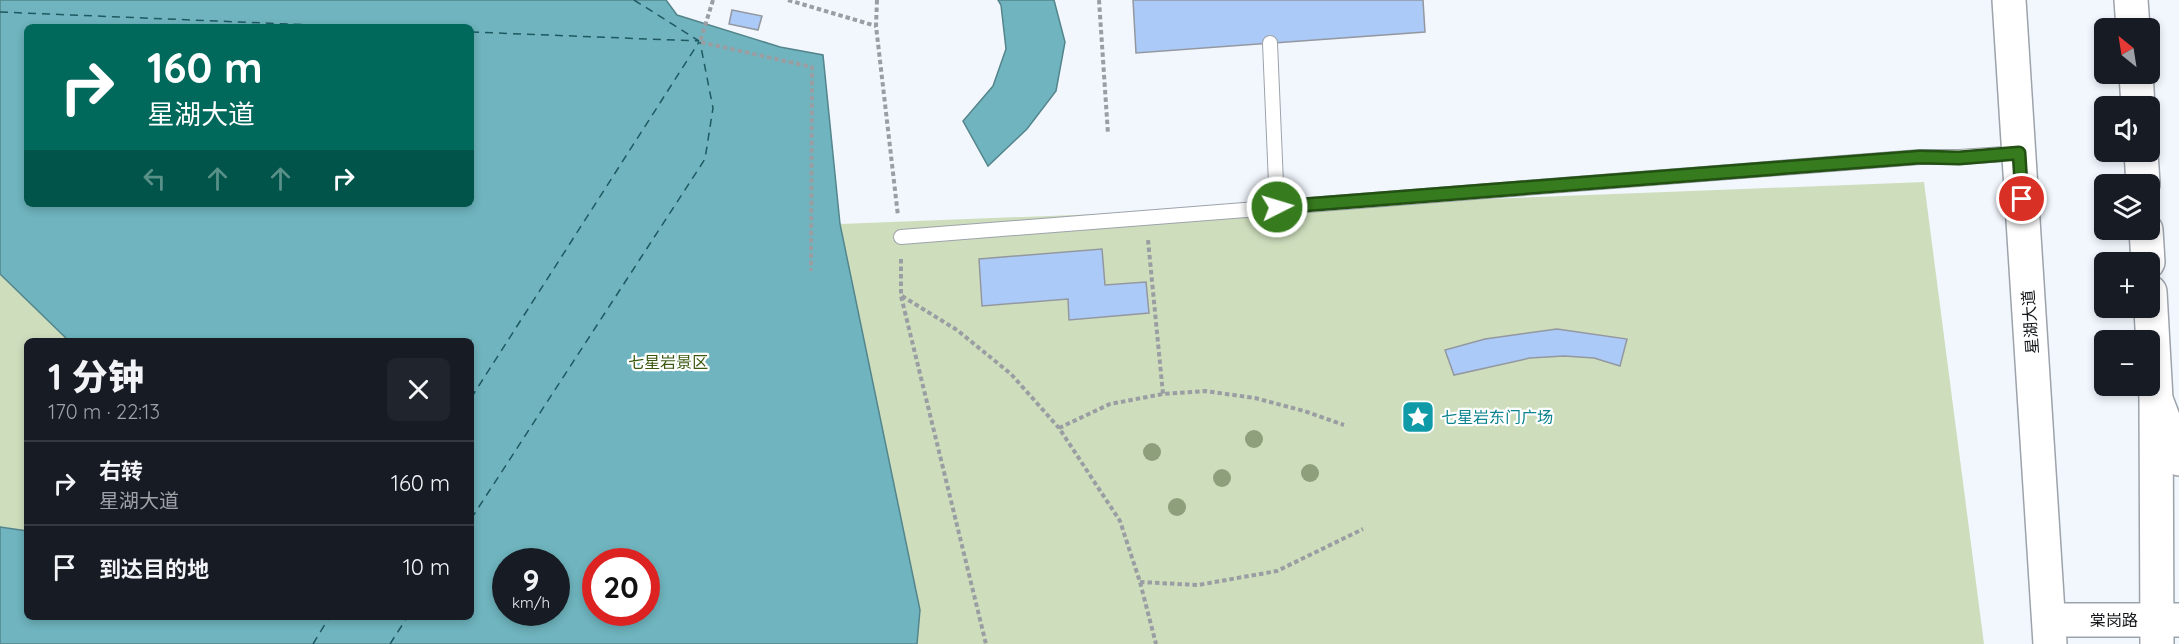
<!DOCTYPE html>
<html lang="zh">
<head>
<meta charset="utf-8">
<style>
  :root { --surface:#171b24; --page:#20242c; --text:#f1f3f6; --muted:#9ea1a6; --line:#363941 }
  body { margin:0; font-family:Quicksand,"Noto Sans SC",sans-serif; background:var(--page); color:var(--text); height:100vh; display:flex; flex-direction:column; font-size:22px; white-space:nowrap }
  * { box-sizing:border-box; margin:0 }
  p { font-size:20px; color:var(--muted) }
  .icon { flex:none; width:33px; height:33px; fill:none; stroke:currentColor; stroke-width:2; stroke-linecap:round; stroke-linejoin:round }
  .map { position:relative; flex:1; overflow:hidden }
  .details { position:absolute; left:24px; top:338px; width:450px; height:282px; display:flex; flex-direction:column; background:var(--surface); border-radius:9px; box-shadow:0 3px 9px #0003 }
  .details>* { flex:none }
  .top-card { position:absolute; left:24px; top:24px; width:450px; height:183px; border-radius:9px; box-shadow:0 3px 9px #0003; background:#00695c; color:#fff; overflow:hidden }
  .needle { width:39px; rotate:330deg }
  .fabs { position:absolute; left:2094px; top:18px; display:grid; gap:12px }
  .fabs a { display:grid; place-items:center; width:66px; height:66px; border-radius:9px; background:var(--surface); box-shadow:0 3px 9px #0003; font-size:30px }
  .speed { position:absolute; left:492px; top:548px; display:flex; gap:12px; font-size:30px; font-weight:700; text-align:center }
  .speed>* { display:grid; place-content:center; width:78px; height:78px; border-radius:50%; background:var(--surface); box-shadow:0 3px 9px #0003; line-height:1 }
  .speed small { font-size:15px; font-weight:400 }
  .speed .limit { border:9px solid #d22; background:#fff; color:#111 }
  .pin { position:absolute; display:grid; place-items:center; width:51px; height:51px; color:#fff; margin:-26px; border:3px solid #fff; border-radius:50%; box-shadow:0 2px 6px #0007 }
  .me { position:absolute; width:66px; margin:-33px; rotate:85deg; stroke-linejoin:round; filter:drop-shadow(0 0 4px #0008) }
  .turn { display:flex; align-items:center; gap:21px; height:126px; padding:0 24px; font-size:27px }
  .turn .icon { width:78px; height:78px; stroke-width:2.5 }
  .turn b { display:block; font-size:42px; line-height:51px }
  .lanes { display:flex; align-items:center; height:57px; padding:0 24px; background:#0003; justify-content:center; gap:30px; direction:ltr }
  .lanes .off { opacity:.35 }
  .round { display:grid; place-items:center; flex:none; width:63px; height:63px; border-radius:9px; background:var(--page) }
  .head { display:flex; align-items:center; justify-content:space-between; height:102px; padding:0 24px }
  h1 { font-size:36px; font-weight:800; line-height:45px }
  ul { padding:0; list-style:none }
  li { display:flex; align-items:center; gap:18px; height:84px; padding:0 24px; border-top:2px solid var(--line) }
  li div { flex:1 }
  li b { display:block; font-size:22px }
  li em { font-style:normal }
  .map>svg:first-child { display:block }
  .green { fill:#cedebd; fill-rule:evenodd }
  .water { fill:#6fb4be; stroke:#54858c; stroke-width:1.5; fill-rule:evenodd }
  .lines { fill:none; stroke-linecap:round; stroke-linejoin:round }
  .ferry { stroke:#1f5961; stroke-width:1.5; stroke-dasharray:8 6; stroke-linecap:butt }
  .building { fill:#abcaf7; stroke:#9398a0; stroke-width:1.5 }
  .service-casing { stroke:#9da3ab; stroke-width:16 }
  .secondary-casing { stroke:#9da3ab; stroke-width:36 }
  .primary-casing { stroke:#9da3ab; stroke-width:36 }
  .path { stroke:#9a9ea3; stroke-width:4; stroke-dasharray:4.5 3; stroke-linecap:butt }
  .service { stroke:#fff; stroke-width:14 }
  .secondary { stroke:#fff; stroke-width:33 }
  .primary { stroke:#fff; stroke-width:33 }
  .tree { fill:#8ea07b }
  .route-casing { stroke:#235013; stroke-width:15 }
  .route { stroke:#367b1d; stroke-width:10 }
  .labels { text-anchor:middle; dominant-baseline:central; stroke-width:4.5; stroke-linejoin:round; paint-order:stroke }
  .street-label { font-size:16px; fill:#141619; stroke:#fff }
  .park-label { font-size:16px; fill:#3c5810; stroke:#fff }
  .culture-label { font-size:16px; fill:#0d838f; stroke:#fff; text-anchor:start }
</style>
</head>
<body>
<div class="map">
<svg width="2179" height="644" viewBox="0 0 2179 644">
  <rect width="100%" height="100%" fill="#f2f7fe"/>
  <path class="green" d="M0 0H666L677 15 780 47 823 55 840 224 1924 182 1984 644H0ZM27 27H471V204H27ZM27 340H471V616H27ZM506 561H556V612H506ZM596 561H646V612H596Z"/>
  <g class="water">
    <path d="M0 0H666L677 15 780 47 823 55 840 224 920 610 917 644H0V527L27 531V616H471V340H68L0 274ZM27 27H471V204H27ZM506 561H556V612H506ZM596 561H646V612H596Z"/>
    <polygon points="998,0 1054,0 1065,42 1056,91 1027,129 988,166 963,121 993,86 1006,49 1001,5"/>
  </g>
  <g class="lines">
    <g class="ferry">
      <polyline points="634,0 699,41"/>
      <polyline points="0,12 359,27"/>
      <polyline points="471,32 699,41"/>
      <polyline points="471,398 699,42"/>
      <polyline points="471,519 705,159 713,108 700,42"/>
      <polyline points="313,644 330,616"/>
      <polyline points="390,644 408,616"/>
    </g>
  </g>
  <g class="building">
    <polygon points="1133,0 1423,0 1425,32 1136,53"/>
    <polygon points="732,10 762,16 758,30 729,24"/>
    <polygon points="1102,249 1105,285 1146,282 1149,313 1069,320 1068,299 982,306 979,259"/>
    <polygon points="1557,329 1627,339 1620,366 1594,358 1564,356 1530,358 1454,375 1445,350 1485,339"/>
  </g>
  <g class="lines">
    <defs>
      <g id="service">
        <polyline points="1270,43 1277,207"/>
        <polyline points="901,237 1920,157 1959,157 2019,153"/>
      </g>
      <g id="secondary">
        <polyline points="2157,402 2179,459"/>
        <polyline points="2049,620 2179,620"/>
      </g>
      <g id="primary">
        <polyline points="2009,0 2050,644"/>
        <polyline points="2131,0 2133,28"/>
        <polyline points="2136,74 2138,106"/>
        <polyline points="2141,152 2143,184"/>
        <polyline points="2146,230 2148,262"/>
        <polyline points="2150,292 2156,399 2157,644"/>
      </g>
    </defs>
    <use href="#service" class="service-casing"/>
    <use href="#secondary" class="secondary-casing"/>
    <use href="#primary" class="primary-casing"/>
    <g class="path">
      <polyline points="713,0 700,42 812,67 811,271"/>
      <polyline points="788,0 876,26"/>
      <polyline points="877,0 876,26 898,216"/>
      <polyline points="1099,0 1108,134"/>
      <polyline points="1148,240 1163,394"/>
      <polyline points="901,259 901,296 986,644"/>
      <polyline points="902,296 957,330 1011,374 1059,428 1120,521 1140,582 1156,644"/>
      <polyline points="1059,428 1110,404 1163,394 1205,391 1255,398 1304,411 1344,425"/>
      <polyline points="1140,582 1198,585 1277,571 1363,529"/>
    </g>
    <use href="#service" class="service"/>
    <use href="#secondary" class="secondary"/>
    <use href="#primary" class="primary"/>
  </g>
  <g class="tree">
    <circle cx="1254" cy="439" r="9"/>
    <circle cx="1152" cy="452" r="9"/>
    <circle cx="1310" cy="473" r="9"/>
    <circle cx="1222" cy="478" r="9"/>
    <circle cx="1177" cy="507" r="9"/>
  </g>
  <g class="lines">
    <defs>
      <polyline id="route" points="1277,207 1920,157 1959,158 2019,153 2022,199"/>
    </defs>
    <use href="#route" class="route-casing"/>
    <use href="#route" class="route"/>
  </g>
  <defs>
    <symbol id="sight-square" viewBox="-11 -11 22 22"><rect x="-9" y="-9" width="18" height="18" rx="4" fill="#0f9aa8" stroke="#fff"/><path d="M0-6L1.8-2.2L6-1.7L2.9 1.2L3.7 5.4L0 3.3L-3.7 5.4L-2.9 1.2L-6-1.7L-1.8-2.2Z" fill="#fff"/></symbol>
  </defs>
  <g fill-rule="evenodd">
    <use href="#sight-square" x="1399" y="398" width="38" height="38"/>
  </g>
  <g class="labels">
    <g class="street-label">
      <text transform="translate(2030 322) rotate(-94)">星湖大道</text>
      <text x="2114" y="620">棠岗路</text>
    </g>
    <g class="park-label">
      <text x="668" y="362">七星岩景区</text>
    </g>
    <g class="culture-label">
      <text x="1441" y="417">七星岩东门广场</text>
    </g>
  </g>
</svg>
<div class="fabs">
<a><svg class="needle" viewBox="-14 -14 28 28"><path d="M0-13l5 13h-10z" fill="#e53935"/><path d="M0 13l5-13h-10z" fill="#9ea1a6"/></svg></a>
<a><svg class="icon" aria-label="sound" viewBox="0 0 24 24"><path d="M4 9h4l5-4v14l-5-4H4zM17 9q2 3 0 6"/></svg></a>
<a><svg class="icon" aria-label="layers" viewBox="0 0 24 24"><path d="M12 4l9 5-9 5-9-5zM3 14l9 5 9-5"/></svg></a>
<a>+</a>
<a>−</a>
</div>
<div class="speed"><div>9<small>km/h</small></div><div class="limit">20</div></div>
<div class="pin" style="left:2022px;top:199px;background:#d93025"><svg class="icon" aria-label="arrive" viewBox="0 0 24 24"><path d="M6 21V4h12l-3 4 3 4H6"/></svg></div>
<svg class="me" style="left:1277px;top:207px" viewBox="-20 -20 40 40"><circle r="17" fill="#367b1d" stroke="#fff" stroke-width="3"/><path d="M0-11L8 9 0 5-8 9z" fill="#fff"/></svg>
<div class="top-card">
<div class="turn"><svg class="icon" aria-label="right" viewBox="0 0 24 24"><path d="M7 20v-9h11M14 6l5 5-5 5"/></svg><div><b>160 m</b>星湖大道</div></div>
<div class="lanes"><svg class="icon off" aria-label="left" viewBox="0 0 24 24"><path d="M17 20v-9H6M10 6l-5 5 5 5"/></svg><svg class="icon off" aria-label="ahead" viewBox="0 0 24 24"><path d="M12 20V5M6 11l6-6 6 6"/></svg><svg class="icon off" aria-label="ahead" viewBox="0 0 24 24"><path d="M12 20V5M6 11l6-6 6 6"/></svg><svg class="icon" aria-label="right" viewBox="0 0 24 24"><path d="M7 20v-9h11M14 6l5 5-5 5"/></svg></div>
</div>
<section class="details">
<div class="head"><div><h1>1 分钟</h1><p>170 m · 22:13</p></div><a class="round"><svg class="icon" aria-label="close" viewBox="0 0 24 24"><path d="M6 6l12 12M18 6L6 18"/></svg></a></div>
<ul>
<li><svg class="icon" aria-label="right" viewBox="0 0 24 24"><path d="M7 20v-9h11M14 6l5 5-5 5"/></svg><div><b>右转</b><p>星湖大道</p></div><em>160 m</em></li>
<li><svg class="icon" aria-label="arrive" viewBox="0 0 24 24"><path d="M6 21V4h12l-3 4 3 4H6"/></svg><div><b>到达目的地</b></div><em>10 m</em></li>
</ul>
</section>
</div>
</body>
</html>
